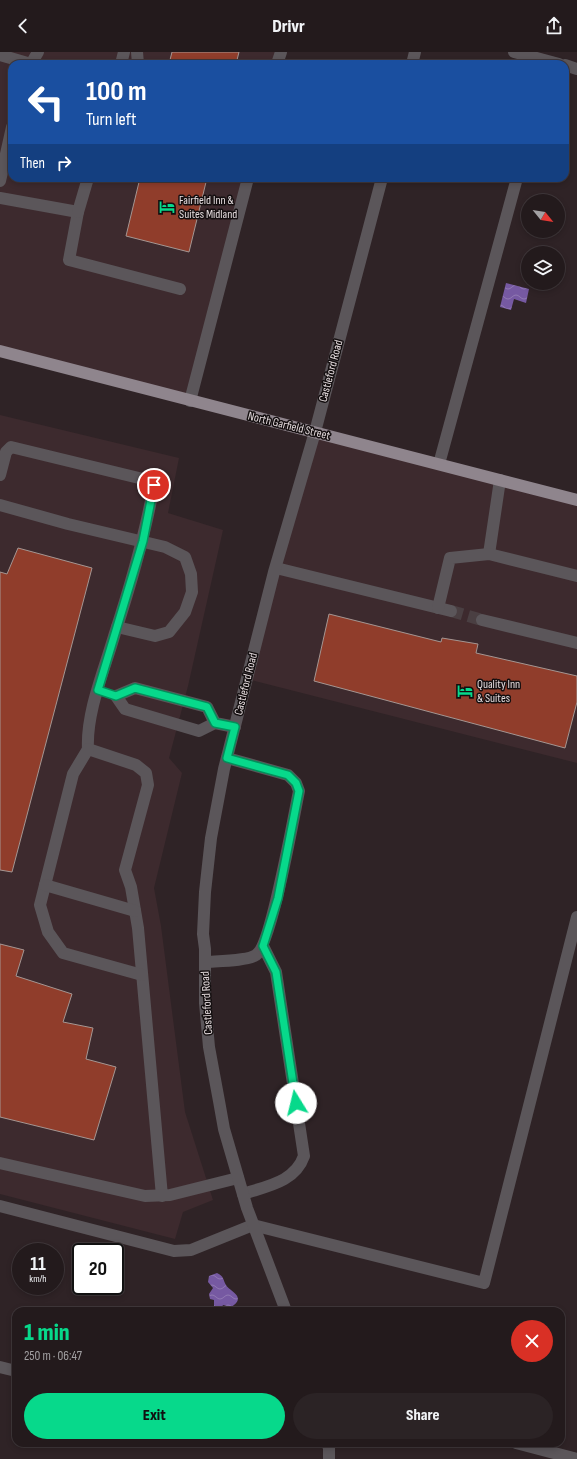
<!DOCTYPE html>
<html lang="en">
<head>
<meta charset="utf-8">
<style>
  :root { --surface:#231a1c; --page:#2b2325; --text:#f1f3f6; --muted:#a3a1a3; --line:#40383b; --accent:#07d98b }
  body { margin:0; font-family:"Sofia Sans Condensed",sans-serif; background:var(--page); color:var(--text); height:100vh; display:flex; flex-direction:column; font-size:15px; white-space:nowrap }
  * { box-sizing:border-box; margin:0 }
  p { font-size:13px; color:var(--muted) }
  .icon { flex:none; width:22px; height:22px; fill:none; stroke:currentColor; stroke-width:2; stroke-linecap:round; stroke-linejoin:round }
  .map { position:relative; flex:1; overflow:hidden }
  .side { position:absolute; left:12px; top:1255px; width:553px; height:140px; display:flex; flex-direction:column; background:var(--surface); border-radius:12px; box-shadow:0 2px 6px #0003,0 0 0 1px var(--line) }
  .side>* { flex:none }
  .banner { position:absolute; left:8px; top:8px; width:561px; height:122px; border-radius:12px; box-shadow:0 2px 6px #0003,0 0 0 1px var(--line); background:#1a4fa0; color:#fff; overflow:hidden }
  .needle { width:26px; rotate:120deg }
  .buttons { position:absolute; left:521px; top:142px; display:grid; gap:8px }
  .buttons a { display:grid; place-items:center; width:44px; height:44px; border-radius:50%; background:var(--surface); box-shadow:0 2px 6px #0003,0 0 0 1px var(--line); font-size:20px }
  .speed { position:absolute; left:12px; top:1191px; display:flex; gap:8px; font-size:20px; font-weight:700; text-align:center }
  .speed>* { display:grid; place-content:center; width:52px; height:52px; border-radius:50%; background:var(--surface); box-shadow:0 2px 6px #0003,0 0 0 1px var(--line); line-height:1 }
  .speed small { font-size:10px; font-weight:400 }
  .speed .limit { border:2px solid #111; border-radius:6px; background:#fff; color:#111 }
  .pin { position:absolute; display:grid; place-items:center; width:34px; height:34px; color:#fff; margin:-17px; border:2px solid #fff; border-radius:50%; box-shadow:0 1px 4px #0007 }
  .me { position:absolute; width:44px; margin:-22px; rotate:351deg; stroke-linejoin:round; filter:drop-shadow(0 0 3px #0008) }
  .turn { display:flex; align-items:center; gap:14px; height:84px; padding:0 12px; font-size:18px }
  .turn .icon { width:52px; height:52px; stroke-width:2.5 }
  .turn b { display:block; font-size:28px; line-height:34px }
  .then { display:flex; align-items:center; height:38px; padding:0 12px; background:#0003; gap:8px; font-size:15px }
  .round { display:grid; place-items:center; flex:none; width:42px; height:42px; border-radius:21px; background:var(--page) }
  .headline { display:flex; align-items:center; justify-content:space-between; height:68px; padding:0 12px }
  h1 { font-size:24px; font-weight:800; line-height:30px; color:var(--accent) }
  .button { display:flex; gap:8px; margin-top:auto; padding:8px 12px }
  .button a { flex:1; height:46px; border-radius:24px; background:var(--accent); color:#111; font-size:16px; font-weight:800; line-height:46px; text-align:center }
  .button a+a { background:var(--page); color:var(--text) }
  header { display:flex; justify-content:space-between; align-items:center; height:52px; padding:0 12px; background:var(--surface); font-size:18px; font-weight:800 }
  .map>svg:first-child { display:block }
  .built { fill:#3d2a2e }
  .water { fill:url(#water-waves) }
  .building { fill:#903d2b; stroke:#a59692 }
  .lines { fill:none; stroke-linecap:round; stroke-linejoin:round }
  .minor-tunnel { stroke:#4a3f42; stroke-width:12; stroke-dasharray:12 6; stroke-linecap:butt }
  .minor { stroke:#5b565a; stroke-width:12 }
  .major { stroke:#8f858d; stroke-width:12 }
  .route-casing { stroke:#058d5a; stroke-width:10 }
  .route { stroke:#07d98b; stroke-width:7 }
  .labels { text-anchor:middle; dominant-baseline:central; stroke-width:3; stroke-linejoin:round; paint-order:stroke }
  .poi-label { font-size:12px; fill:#e6dddf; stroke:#130e0f; text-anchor:start }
  .street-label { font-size:12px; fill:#e6dddf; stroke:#130e0f }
</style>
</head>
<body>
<header><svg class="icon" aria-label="back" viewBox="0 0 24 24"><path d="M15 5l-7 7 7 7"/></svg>Drivr<svg class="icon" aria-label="share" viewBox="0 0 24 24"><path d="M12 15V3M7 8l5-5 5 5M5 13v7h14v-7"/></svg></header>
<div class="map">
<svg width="577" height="1407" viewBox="0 0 577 1407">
  <defs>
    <pattern id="water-waves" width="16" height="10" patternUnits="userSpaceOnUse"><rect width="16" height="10" fill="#7659a2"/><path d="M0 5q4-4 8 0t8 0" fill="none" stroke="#9078b3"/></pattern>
  </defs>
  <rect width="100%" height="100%" fill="#2f2326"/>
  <g class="built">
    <polygon points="0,0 279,0 276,12 12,12 12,126 246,126 188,348 0,300"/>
    <polygon points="0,363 179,406 168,461 223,478 188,634 169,706 182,721 154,836 161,874 185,1060 213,1148 183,1160 175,1187 0,1142"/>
    <polygon points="310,380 577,449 577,711 247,627"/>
  </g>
  <g class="water">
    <polygon points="506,231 529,237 526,251 514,247 511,258 500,255"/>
    <path d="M217 1221C224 1224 223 1228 226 1233 229 1239 248 1245 231 1255L223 1253 221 1257 218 1258 214 1255V1248L210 1247 209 1242 213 1236 208 1230 209 1224Z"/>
  </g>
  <g class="building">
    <polygon points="172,0 239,0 236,12 169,12"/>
    <polygon points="140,126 207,126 189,200 126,184"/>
    <polygon points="18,496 92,516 12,820 0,818 0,520 7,522"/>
    <polygon points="329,562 441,590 442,586 478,592 476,601 577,624 577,650 565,696 314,629"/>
    <polygon points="0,892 24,898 16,924 72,942 63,970 93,976 86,1007 116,1015 94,1088 0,1065"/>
  </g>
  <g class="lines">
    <polyline class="minor-tunnel" points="451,559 482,568"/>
    <g class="minor">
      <polyline points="137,0 138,12"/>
      <polyline points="514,0 559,12"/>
      <polyline points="0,3 31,12"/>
      <polyline points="31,12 38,0"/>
      <polyline points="121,12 124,0"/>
      <polyline points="277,12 281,0"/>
      <polyline points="412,12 415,0"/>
      <polyline points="565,13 577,17"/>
      <polyline points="0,129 12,75"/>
      <polyline points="0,146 78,160 69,208 180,237"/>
      <polyline points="78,160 88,126"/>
      <polyline points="190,349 248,126"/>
      <polyline points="439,412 517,126"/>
      <path d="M0 423 6 400 11 395 143 427 154 433C145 483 131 532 115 581 105 616 86 660 88 697L136 713 146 721 148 733 125 818 131 835 138 876 162 1144"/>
      <polyline points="0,453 68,472 165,495 185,505 191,522 192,540 185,560 169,580 155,584 117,575"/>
      <polyline points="489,502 500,428"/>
      <polyline points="276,516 451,559"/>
      <polyline points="438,556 450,506 489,502 577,524"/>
      <polyline points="482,568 577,591"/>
      <polyline points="215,671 207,655 135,636 116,644 125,657 199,679 215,671 235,675"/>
      <polyline points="88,697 73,722 40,853 48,880 63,901 142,923"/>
      <polyline points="45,833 135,859"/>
      <path d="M205 910C217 909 248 909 256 903 271 894 294 763 299 739L296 731 288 723 227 706"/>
      <polyline points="0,1111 145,1144 170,1143 238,1126"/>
      <path d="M243 1142C267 1134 295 1130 304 1104L276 920 263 894"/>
      <polyline points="0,1154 174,1199 191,1198 253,1173 484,1231 577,865"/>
      <polyline points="286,1259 247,1156 224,1077 219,1049 209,995 205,951 205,897 203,882 205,840 211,786 224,717 274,520 315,380 382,126"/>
      <polyline points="0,1315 16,1319"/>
      <polyline points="327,1391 329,1396 329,1407"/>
      <polyline points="516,1391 577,1407"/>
    </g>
    <polyline class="major" points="0,299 577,448"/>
  </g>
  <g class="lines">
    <defs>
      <polyline id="route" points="154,433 143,489 98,638 116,644 135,636 207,655 215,671 235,675 227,706 288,723 296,731 299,739 278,846 263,894 276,920 296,1051"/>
    </defs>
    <use href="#route" class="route-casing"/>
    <use href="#route" class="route"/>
  </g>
  <defs>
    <symbol id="hotel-bare" viewBox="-9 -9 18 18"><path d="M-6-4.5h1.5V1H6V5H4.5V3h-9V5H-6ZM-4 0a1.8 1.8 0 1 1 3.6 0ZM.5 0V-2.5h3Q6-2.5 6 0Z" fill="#07d98b" stroke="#130e0f" stroke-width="2.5" paint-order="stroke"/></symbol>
  </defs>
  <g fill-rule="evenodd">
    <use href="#hotel-bare" x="156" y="144" width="22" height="22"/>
    <use href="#hotel-bare" x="454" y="628" width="22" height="22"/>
  </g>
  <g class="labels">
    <g class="poi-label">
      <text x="179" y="148">Fairfield Inn &amp;<tspan x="179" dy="14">Suites Midland</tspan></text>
      <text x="477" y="632">Quality Inn<tspan x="477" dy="14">&amp; Suites</tspan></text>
    </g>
    <g class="street-label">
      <text transform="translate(331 319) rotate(-75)">Castleford Road</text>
      <text transform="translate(289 374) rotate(14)">North Garfield Street</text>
      <text transform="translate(246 632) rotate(-76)">Castleford Road</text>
      <text transform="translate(207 951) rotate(-93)">Castleford Road</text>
    </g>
  </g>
</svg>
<div class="buttons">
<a><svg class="needle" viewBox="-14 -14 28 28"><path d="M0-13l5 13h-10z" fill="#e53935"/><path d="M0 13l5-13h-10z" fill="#a3a1a3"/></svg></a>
<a><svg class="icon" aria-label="layers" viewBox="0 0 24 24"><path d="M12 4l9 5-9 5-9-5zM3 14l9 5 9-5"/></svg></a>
</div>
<div class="speed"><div>11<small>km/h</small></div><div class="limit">20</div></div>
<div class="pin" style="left:154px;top:433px;background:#d93025"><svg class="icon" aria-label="arrive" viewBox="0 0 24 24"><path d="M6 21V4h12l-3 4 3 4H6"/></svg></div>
<svg class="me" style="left:296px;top:1051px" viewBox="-20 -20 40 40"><circle r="19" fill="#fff"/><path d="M0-13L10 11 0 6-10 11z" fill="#07d98b"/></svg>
<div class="banner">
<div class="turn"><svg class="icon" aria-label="left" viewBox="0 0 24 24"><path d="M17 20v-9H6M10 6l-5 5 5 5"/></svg><div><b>100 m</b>Turn left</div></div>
<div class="then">Then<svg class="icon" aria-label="right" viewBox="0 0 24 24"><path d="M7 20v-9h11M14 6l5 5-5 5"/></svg></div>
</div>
<section class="side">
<div class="headline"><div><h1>1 min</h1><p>250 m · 06:47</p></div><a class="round" style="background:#d93025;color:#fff"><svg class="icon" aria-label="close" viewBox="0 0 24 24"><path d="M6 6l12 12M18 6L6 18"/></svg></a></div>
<div class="button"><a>Exit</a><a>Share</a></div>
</section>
</div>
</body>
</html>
